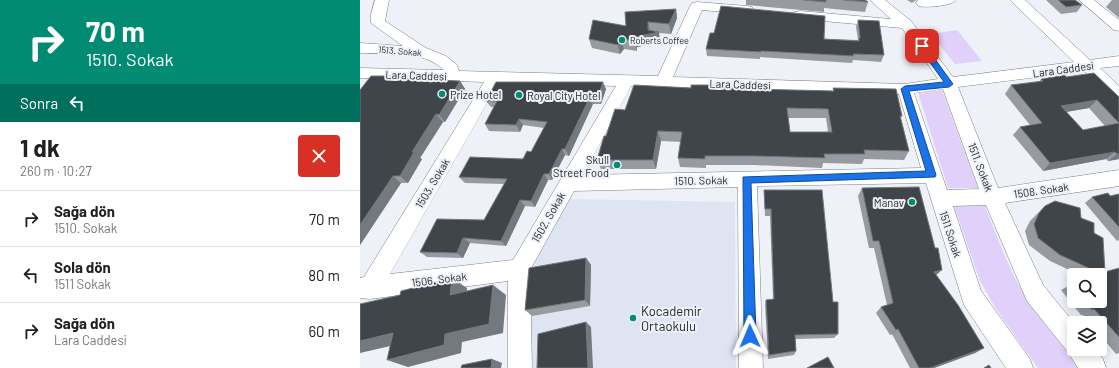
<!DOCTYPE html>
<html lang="tr">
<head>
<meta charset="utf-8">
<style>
  :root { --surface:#fff; --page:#f2f2f2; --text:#202124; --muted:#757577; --line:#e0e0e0 }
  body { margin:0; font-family:Barlow,sans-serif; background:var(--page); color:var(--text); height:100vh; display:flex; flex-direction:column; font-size:15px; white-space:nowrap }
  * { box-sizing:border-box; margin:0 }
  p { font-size:13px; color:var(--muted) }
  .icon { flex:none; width:22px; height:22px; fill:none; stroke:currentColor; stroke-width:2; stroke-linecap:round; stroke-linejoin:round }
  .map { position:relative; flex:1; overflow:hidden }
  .side { display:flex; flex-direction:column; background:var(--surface); width:360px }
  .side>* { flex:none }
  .top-card { background:#008b72; color:#fff; overflow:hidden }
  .fabs { position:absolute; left:707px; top:268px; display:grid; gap:8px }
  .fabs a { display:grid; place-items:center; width:40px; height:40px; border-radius:4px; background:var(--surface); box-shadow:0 2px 10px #0003; font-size:20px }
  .pin { position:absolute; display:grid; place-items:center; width:34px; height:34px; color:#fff; margin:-17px; border-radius:8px; box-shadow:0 2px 6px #0006 }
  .me { position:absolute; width:44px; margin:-22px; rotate:359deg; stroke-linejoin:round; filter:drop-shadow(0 0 3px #0008) }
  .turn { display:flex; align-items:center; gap:14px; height:84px; padding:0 20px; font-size:18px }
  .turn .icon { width:52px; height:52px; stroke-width:2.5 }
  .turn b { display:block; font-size:28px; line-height:34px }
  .then { display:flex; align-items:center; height:38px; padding:0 20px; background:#0003; gap:8px; font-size:15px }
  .round { display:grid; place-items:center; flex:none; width:42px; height:42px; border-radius:4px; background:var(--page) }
  .overview { display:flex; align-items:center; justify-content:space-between; height:68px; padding:0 20px }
  h1 { font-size:24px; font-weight:700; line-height:30px }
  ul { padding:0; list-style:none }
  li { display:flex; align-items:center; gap:12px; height:56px; padding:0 20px; border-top:1px solid var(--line) }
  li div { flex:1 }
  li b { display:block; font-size:15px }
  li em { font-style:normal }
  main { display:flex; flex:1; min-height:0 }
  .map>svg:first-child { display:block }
  .built { fill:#dee4f2 }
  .green { fill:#e0d0fa }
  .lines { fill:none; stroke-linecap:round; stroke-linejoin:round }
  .minor-casing { stroke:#7b7e84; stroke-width:1 }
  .minor { fill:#fff; fill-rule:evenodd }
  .wall { fill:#979ba0; fill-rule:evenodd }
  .shaded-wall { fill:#74797e }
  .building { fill:#404549; stroke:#74797e; fill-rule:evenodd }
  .route { fill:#1a73e8; stroke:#114b97 }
  .poi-dot { fill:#008b72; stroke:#eef1f8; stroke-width:1.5 }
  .labels { text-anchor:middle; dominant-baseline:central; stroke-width:4; stroke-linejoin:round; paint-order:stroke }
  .far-poi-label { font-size:9px; fill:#27282a; stroke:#eef1f8; text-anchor:start }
  .far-street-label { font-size:9px; fill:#27282a; stroke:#eef1f8 }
  .street-label { font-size:11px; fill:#27282a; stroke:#eef1f8 }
  .poi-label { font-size:11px; fill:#27282a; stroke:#eef1f8; text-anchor:start }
  .near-poi-label { font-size:13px; fill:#27282a; stroke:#eef1f8; text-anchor:start }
</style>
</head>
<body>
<main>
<section class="side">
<div class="top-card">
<div class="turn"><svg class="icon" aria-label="right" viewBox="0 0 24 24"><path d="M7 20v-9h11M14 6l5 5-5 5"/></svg><div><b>70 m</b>1510. Sokak</div></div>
<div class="then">Sonra<svg class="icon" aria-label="left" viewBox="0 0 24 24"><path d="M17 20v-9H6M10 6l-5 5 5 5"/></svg></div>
</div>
<div class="overview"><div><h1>1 dk</h1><p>260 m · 10:27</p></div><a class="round" style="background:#d93025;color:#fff"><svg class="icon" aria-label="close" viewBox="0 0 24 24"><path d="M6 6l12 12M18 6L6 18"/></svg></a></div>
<ul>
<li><svg class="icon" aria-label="right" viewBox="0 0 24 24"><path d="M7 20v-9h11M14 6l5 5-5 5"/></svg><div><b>Sağa dön</b><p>1510. Sokak</p></div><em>70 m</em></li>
<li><svg class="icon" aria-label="left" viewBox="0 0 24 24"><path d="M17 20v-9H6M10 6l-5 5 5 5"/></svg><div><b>Sola dön</b><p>1511 Sokak</p></div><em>80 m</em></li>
<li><svg class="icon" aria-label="right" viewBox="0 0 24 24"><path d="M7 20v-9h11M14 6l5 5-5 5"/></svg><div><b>Sağa dön</b><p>Lara Caddesi</p></div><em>60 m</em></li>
</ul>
</section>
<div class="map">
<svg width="759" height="368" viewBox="0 0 759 368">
  <rect width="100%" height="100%" fill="#eef1f8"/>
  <polygon class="built" points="209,199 375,202 376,368 173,368 166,268"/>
  <g class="green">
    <polygon points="597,30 622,61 595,64 571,34"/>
    <polygon points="582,90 618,188 588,188 558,92"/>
    <path d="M594 206H625C636 234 646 263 661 289 677 317 700 342 720 368H678L638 312 620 281Z"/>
  </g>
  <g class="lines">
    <defs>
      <g id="minor">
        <path d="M15 0H29L25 21 66 48 86 56 97 65 99 71 298 76 330 6 332 3 337 2 387 6 392 7 394 10 392 13 387 14 342 10 313 77 545 84 578 79 542 28 440 19 435 18 433 15 435 12 440 11 531 19 510 0H525L551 21 593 77 714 62 650 0H665L730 60 759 56V66L740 68 759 86V101L753 99 724 71 598 87 638 188 759 170V186L645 203 683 285 714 323V349H735L743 359 746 368H718L708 352 667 301 626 205 593 206 621 291 670 359 673 368H646L604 305 566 183 397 186 403 368H379L378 187 214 191 170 270 172 368H148V281L10 299 0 298V278L4 277 124 82 0 78V68L84 70C63 50 28 54 0 53V43L43 46 11 23V14ZM139 82 256 86 153 260 30 274ZM271 86 539 94 561 168 223 175ZM583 89 619 189 587 190 554 93Z"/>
        <path d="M558 0H596C592 6 565 8 558 6L556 3Z"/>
        <polygon points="719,0 734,0 759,20 759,31 754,30"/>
      </g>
    </defs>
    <use href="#minor" class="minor-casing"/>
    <use href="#minor" class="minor"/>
  </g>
  <g class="wall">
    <polygon points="386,0 505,0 508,2 505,12 464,8 464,12 386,5"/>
    <polygon points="547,0 556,0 552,3"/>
    <polygon points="686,0 715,0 722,5 717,12 701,14"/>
    <polygon points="752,0 759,0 759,18 746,7"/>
    <polygon points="316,9 317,18 311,34 299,33 300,42 277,47 277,51 264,49 260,54 232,48 229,39"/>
    <polygon points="498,20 524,55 521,62 493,60 492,63 400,57 400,59 347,56 346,49 464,39 498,40 496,27"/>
    <polygon points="51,76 53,79 100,81 105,89 85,122 83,122 60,158 62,159 48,183 41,183 0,245 0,90"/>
    <path d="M706 77 759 97V159L748 161 746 159 683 171 653 135 660 127 670 125 645 94 651 85 679 82 681 79ZM729 108 745 126 723 130 706 112Z"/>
    <path d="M331 88 473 91V88L542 116 541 118 549 151 544 160 504 159 502 164 463 163 462 168 394 165H346V168L320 167 318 158 321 142 301 141 296 169H241L237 160 246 136 265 110ZM428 118H466L468 132H430Z"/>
    <polygon points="246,89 241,104 233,104 209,156 205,155 192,180 188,180 175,207 165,206 146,246 110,243 103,258 67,257 60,252 124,220 144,184 105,183 99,177 163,159 171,152 184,128 163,125 160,132 129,131 125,124 134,107 131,107 126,101"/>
    <polygon points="502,188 576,275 624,348 615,353 574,368 550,368 532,334 530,335 516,313 521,307 527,305 514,248 509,248 498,196"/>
    <polygon points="404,190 473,302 478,334 474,338 435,339 436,351 434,355 408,359 405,305 406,300 413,299 410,216 405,216 404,198"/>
    <polygon points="759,194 759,240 757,241 725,203 732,197 750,196"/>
    <polygon points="685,206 721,218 734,233 745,272 759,268 759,353 756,354 740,335 740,323 730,323 723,315 721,315 701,290 714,283 714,301 740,301 740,275 720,275 690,261 669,245 665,231 670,221"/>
    <polygon points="226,258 231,265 230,306 172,316 165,310"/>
  </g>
  <g class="shaded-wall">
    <polygon points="316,9 317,18 311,34 309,24"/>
    <polygon points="288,22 290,32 299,32 300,42 277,47 277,51 275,41 275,37 288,30"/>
    <polygon points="261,39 264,49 260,54 258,45"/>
    <polygon points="100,81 105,89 85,122 79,115"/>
    <polygon points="243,82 246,89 241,104 238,97"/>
    <polygon points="230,97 233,104 209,156 205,149"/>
    <polygon points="737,100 729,108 694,114 701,106"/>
    <polygon points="76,114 83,122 60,158 62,159 48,183 40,176 52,152"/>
    <polygon points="159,119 163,125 160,132 156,125"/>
    <polygon points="298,131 301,141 296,169 293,160"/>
    <polygon points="202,149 205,155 192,180 189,174"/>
    <polygon points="755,152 746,159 683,171 690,163"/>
    <polygon points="759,153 759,159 748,161 757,154"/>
    <polygon points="184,174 188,180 175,207 171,201"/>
    <polygon points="33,176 41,183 0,245 0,225"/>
    <polygon points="160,200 165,206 146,246 141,241"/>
    <polygon points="103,238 110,243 103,258 97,253"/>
    <polygon points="226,258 231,265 230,306 225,300"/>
    <polygon points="582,270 575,276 574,272"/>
    <polygon points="92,278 107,288 106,304 90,295"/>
    <polygon points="133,285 146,295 143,333 102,342 101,353 48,367 27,360 85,334"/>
    <polygon points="226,322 231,327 233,368 228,368"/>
    <polygon points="538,329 532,334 530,335 536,330"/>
    <polygon points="33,333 52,341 0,353 0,341"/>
    <polygon points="624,348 615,353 574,368 570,368"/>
    <polygon points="132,359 142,363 141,368 131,368"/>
  </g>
  <g class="building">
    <polygon points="443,0 466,0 466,2"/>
    <polygon points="483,0 505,0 508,2"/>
    <polygon points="698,0 715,0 722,5 706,7"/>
    <polygon points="361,6 465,16 464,39 499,41 499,38 500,38 498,20 519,21 524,55 493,54 494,56 401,51 401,52 346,49 350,33 354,33"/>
    <polygon points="316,9 309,24 288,22 288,30 299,32 275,37 275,41 261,39 258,45 229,39 233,20 266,26 265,12"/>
    <polygon points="734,73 759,97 759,123 737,100 701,106 723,130 759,123 759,153 757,154 755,152 690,163 660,127 682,123 651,85 683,81 681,79 705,75 706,77"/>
    <polygon points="11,76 51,76 49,79 100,81 79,115 76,114 52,152 54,152 40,176 33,176 0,225 0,90"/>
    <polygon points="136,82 243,82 238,97 230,97 205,149 202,149 189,174 184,174 171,201 160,200 141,241 103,238 97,253 60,252 77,219 124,220 147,179 99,177 110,157 163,159 167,151 171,152 187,122 159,119 156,125 125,124 137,101 126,101"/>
    <path d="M274 85 331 88V85H357L392 87V89L474 91 473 88 536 89 542 116H540L549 151 504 150 505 154H464L465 158 395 156H345V159L318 158 322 132 298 131 293 160H237L244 136H246L255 109 265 110ZM427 108 468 109 472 132H430Z"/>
    <polygon points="559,187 575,248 578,248 582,270 574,272 598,305 624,348 570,368 559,368 538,329 536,330 521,307 533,303 519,241 513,241 502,188"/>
    <polygon points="404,190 462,190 473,302 478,302 478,334 435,335 436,351 409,355 406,300 414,299 412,242 411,209 405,209"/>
    <polygon points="748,193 750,196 759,194 759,227 732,197"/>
    <polygon points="695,201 720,208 721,218 734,223 734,233 743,238 745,272 759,268 759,337 734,309 732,310 725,301 740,301 740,275 737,275 742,274 700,255 678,238 674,224 679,213 685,206"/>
    <polygon points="226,258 225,300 165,310 169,268"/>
    <polygon points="92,278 90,295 133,285 129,324 85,334 84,345 27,360 33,333 0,341 0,304 40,295 41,291"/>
    <polygon points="226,322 228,368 177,368 178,334"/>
    <polygon points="468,357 474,368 447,368"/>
    <polygon points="132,359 131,368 101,368 102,365"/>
    <polygon points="629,365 631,368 624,368"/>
  </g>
  <polygon class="route" points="559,44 564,44 593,84 589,87 549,91 576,175 575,177 391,183 396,336 394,341 390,342 386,341 384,336 383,177 566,171 541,89 545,86 584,82 558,46"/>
  <g class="poi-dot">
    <circle cx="262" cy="40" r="4"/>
    <circle cx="82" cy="94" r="4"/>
    <circle cx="159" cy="95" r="4"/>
    <circle cx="257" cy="165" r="4"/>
    <circle cx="552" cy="202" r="4"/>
    <circle cx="273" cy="318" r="4"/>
  </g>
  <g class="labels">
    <g class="far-poi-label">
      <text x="270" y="40">Roberts Coffee</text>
    </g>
    <g class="far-street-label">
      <text transform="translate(40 51) rotate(5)">1513. Sokak</text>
    </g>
    <g class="street-label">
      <text transform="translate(703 69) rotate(-8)">Lara Caddesi</text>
      <text transform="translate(56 75) rotate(2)">Lara Caddesi</text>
      <text transform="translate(380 84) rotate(2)">Lara Caddesi</text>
      <text transform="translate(621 167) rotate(69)">1511. Sokak</text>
      <text transform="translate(341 180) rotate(-1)">1510. Sokak</text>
      <text transform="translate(72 183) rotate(-59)">1503. Sokak</text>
      <text transform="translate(681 190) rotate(-8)">1508. Sokak</text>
      <text transform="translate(188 217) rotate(-60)">1502. Sokak</text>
      <text transform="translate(591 234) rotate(72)">1511 Sokak</text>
      <text transform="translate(79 279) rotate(-7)">1506. Sokak</text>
    </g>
    <g class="poi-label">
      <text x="90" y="94">Prize Hotel</text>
      <text x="167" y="95">Royal City Hotel</text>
      <text x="249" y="159" text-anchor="end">Skull<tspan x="249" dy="13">Street Food</tspan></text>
      <text x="544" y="202" text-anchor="end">Manav</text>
    </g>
    <g class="near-poi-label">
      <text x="281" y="311">Kocademir<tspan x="281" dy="15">Ortaokulu</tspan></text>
    </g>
  </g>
</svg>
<div class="fabs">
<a><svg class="icon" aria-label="search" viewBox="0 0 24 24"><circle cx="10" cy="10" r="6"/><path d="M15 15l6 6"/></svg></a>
<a><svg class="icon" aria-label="layers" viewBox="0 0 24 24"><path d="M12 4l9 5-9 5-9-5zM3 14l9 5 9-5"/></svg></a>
</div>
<div class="pin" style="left:562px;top:46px;background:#d93025"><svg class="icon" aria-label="arrive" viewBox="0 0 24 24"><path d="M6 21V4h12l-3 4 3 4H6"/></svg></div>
<svg class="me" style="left:390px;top:336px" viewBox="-20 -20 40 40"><path d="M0-17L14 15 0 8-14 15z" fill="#1a73e8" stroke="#fff" stroke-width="4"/></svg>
</div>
</main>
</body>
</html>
